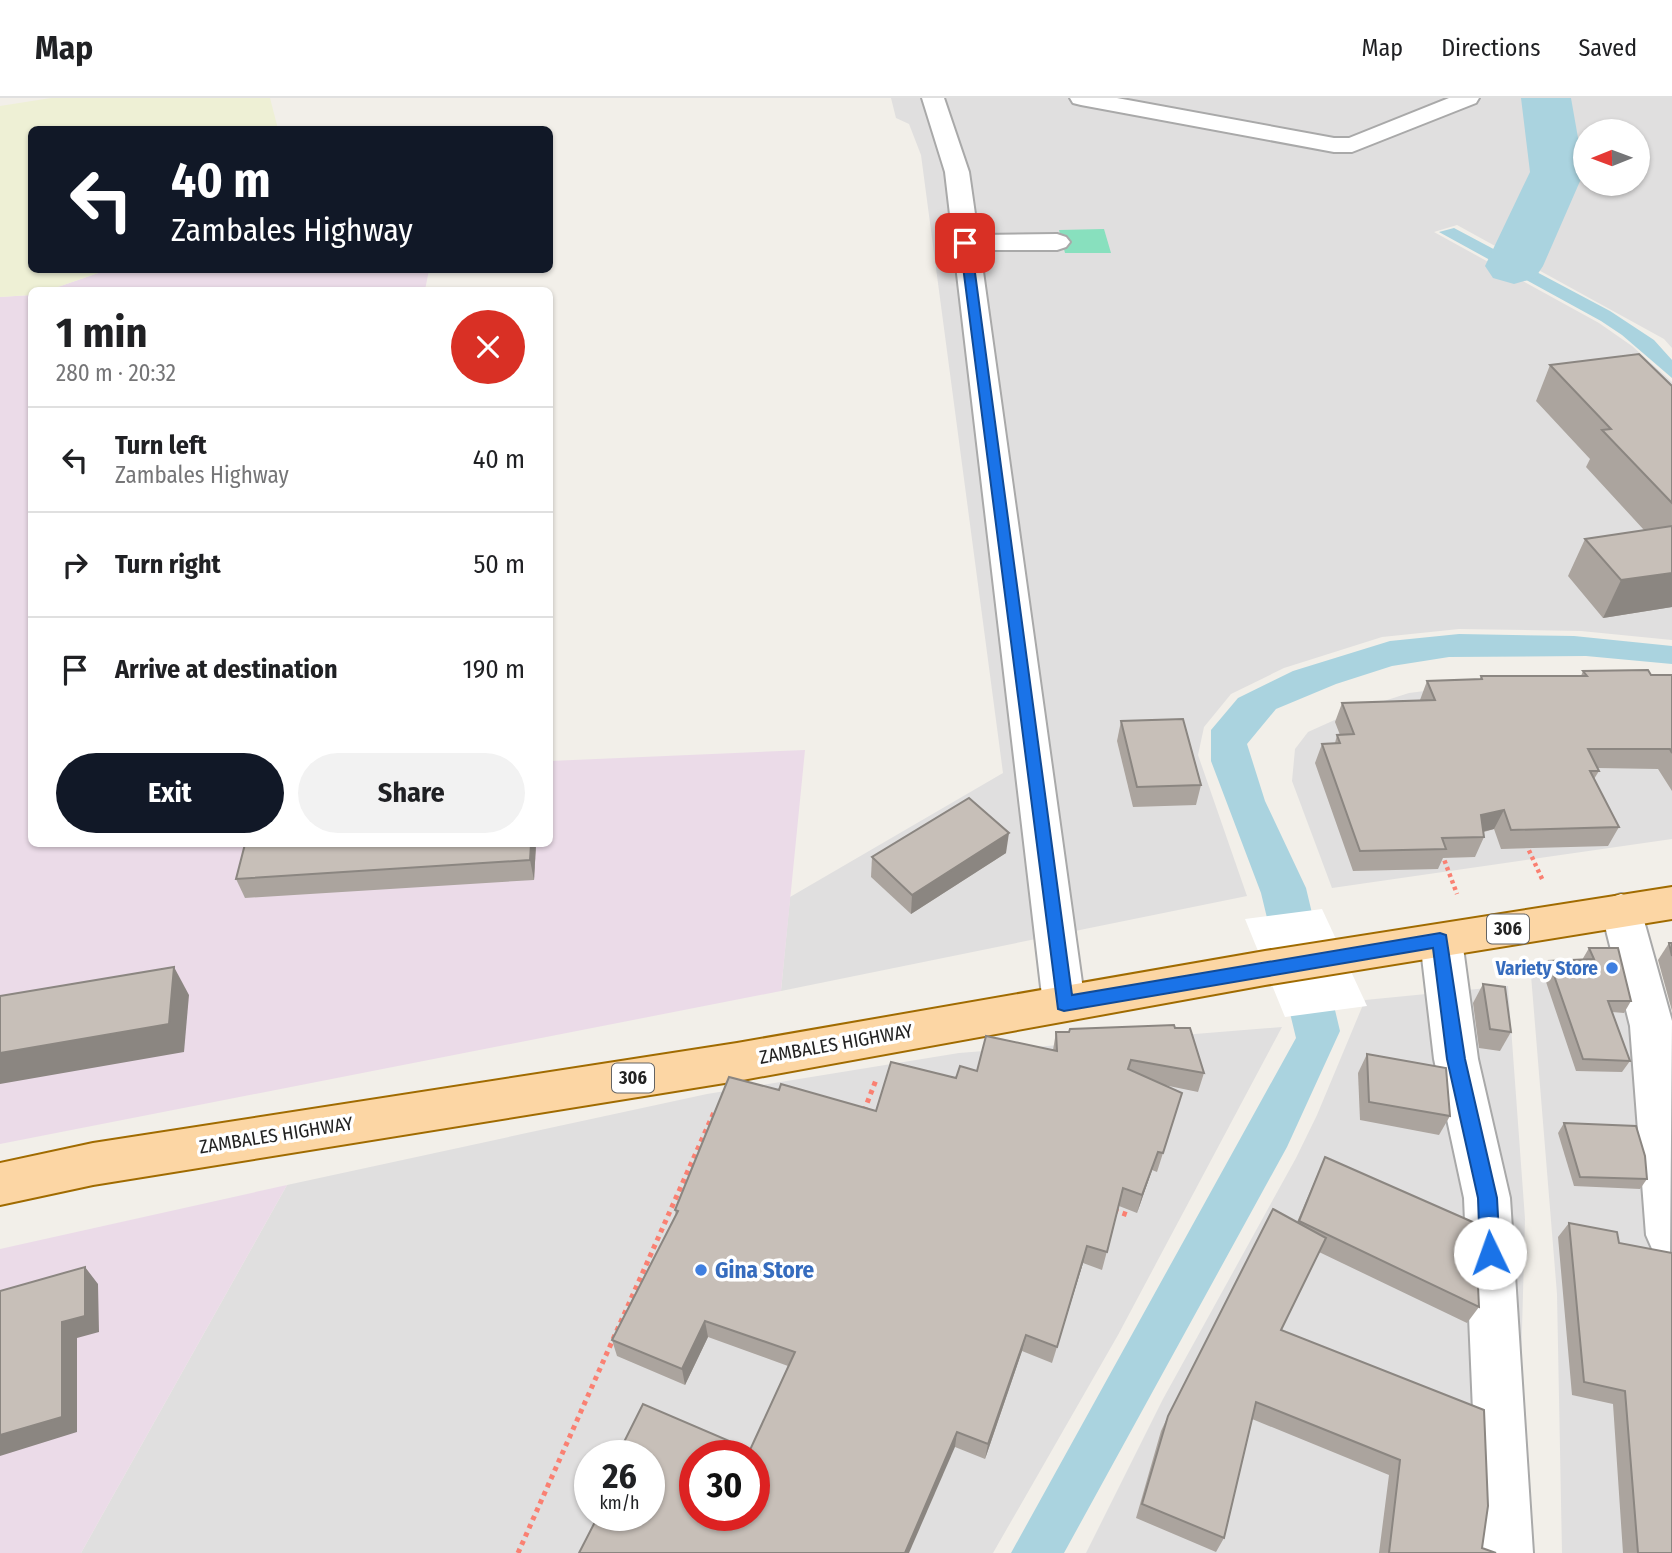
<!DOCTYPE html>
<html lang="en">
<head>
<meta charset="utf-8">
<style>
  :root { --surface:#fff; --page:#f2f2f2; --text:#202124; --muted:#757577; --line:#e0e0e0; --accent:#111827 }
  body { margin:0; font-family:"Fira Sans Condensed",sans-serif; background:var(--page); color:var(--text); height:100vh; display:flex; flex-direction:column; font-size:26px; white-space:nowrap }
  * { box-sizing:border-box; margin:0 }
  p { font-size:23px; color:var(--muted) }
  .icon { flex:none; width:38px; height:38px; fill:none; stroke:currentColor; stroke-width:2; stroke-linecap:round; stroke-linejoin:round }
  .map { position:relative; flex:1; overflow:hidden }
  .side { position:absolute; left:28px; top:189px; width:525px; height:560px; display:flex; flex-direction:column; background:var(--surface); border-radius:10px; box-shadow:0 2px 5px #0004 }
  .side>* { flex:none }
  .top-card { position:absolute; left:28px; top:28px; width:525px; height:147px; border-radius:10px; box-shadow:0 2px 5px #0004; background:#111827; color:#fff; overflow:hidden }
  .needle { width:46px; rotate:269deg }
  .fabs { position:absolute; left:1573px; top:21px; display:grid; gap:14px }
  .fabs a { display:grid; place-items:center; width:77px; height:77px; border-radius:50%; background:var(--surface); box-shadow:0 2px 5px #0004; font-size:35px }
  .speed { position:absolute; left:574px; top:1342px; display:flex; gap:14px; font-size:35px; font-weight:700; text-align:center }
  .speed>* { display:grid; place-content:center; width:91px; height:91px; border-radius:50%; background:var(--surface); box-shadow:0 2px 5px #0004; line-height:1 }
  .speed small { font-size:18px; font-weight:400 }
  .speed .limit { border:10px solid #d22; background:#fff; color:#111 }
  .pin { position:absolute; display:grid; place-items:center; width:60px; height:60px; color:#fff; margin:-30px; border-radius:14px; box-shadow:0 4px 10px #0006 }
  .me { position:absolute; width:77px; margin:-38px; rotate:357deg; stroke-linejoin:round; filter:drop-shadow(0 0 5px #0008) }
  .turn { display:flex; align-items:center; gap:24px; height:147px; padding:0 28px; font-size:32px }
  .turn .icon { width:91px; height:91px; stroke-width:2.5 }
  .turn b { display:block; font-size:49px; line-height:60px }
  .round { display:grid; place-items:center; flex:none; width:74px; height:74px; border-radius:37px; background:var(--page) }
  .overview { display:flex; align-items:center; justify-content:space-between; height:119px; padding:0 28px }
  h1 { font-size:42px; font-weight:700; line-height:52px }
  .button { display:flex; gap:14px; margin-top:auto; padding:14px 28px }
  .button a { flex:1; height:80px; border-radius:42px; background:var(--accent); color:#fff; font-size:28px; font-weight:700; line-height:80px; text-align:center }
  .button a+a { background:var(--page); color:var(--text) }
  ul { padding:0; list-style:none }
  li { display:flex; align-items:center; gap:21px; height:105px; padding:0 28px; border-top:2px solid var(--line) }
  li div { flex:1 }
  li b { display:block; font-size:26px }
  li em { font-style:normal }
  header { display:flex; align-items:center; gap:42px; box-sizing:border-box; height:98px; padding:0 35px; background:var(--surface); border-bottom:2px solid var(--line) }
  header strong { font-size:33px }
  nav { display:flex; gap:38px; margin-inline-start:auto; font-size:24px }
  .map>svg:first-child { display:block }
  .residential { fill:#e0dfdf; fill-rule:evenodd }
  .industrial { fill:#ebdbe8 }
  .farmland { fill:#eef0d5 }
  .pitch { fill:#88e0be }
  .water { fill:#aad3df }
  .pier { fill:#fff }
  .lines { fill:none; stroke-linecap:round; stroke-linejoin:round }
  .river { fill:#aad3df; fill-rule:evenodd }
  .minor-casing { stroke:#a9a9a9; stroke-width:4 }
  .major-casing { stroke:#a06b00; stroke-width:4 }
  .path-far1 { stroke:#fa8072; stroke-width:4.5; stroke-dasharray:3.5 3.5; stroke-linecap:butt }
  .path { stroke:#fa8072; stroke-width:5; stroke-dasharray:4.5 4.5; stroke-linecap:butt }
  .minor { fill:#fff; fill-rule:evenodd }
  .major { fill:#fcd6a4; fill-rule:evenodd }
  .wall { fill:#aba49e }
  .shaded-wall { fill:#8b8681 }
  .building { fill:#c7bfb8; stroke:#8b8681; stroke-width:2; fill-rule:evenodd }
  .route { fill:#1a73e8; stroke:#114b97; stroke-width:2 }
  .shop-dot { fill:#3f7fe0; stroke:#fff; stroke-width:2.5 }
  .labels { text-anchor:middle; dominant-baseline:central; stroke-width:7; stroke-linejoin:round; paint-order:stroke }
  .shield { fill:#fff; stroke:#646464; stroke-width:2 }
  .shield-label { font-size:18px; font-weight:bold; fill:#222 }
  .shop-label { font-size:19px; font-weight:bold; fill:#366cbe; stroke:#fff; text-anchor:end }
  .street-label { font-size:19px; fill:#222; stroke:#fff }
  .near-shop-label { font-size:23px; font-weight:bold; fill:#366cbe; stroke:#fff; text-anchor:start }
</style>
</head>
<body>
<header>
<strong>Map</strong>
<nav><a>Map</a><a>Directions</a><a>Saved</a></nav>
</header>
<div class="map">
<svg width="1672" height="1455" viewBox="0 0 1672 1455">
  <rect width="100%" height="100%" fill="#f2efe9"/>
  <g class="residential">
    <path d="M891 0H1672V250L1664 241 1457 127 1434 134 1599 225 1632 248 1672 284V542L1581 533 1459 531 1382 539 1284 570 1231 596 1204 629 1198 657 1247 798 781 893 790 799 1003 675 921 57 909 26 896 20ZM1586 33H1638V86H1586Z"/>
    <polygon points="1672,578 1672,741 1332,790 1292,683 1295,651 1308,634 1359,611 1409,595 1448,590"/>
    <polygon points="1642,859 1667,930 1672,969 1672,1455 1562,1455 1557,1196 1530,865"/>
    <polygon points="1508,888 1525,1121 1516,1455 1086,1455 1163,1301 1296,1060 1317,1017 1365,902"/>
    <path d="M1282 929 1118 1237 993 1455H81L287 1087 707 996 959 955ZM590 1358H649V1418H590ZM695 1358H754V1418H695Z"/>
  </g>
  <g class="industrial">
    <polygon points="107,172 429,172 425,192 49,192"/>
    <polygon points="31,197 32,746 550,746 550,663 805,652 781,893 0,1046 0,199"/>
    <polygon points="287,1087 81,1455 0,1455 0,1151"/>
  </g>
  <polygon class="farmland" points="51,0 270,0 278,31 32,32 32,172 107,172 49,192 32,192 31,197 0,199 0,8"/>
  <polygon class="pitch" points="1104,131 1111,155 1065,155 1059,132"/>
  <g class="water">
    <polygon points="1454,130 1610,213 1654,242 1672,262 1672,280 1622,237 1601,223 1439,134"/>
    <polygon points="1459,536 1574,538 1672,548 1672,566 1586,558 1449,559 1392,568 1336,586 1276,611 1247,646 1265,703 1306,790 1340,933 1287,1049 1064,1455 1011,1455 1296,940 1261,795 1211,663 1211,632 1238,600 1293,573 1390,543"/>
  </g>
  <polygon class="pier" points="1322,811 1367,908 1285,919 1245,821"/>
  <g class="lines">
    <polygon class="river" points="1521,0 1571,0 1584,74 1543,168 1535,180 1514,186 1493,180 1485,168 1530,74"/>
    <defs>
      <g id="minor">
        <polygon points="922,0 944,0 969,74 978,137 1057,136 1066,139 1070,144 1066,149 1057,152 980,152 1085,906 1079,918 1064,923 1049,918 1043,906 945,74"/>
        <polygon points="1070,0 1117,0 1334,40 1349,40 1449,0 1479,0 1476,5 1352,54 1334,54 1081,7 1073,5"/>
        <polygon points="1621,796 1635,801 1641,812 1672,923 1670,1159 1653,1153 1646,1137 1630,928 1601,812 1607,801"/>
        <polygon points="1441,826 1456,830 1462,842 1478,961 1510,1100 1533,1455 1479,1455 1464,1100 1434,961 1420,842 1426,830"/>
      </g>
      <polygon id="major" points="1672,789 1672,821 1265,887 737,983 93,1087 0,1107 0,1065 93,1045 737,945 1265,853"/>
    </defs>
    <use href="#minor" class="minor-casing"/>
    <use href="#major" class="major-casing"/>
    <g class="path-far1">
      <polyline points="1526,746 1543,783"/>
      <polyline points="1442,756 1457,796"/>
    </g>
    <g class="path">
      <polyline points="864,1013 876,982"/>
      <polyline points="1114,1112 1128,1117"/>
      <polyline points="518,1455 715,1012"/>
    </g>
    <use href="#minor" class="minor"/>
    <use href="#major" class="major"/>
  </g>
  <g class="wall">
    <polygon points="1550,267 1672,288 1672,509 1603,520 1568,478 1585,441 1644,432 1586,369 1590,361 1536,303"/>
    <polygon points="1583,573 1651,577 1672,577 1672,693 1658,671 1597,670 1599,673 1594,681 1619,729 1608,748 1501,751 1494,731 1484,734 1484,739 1475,759 1443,760 1438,771 1353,773 1315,665 1322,646 1335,645 1337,637 1340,637 1335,624 1342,605 1420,602 1427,583 1480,581 1481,578 1581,578"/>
    <polygon points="1121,623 1201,687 1196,707 1133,709 1117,643"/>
    <polygon points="536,746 534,782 245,800 236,781"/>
    <polygon points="1006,755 911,816 871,779 872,759"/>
    <polygon points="1669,845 1672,845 1672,913 1658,862"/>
    <polygon points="1589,850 1631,903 1624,915 1612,914 1630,963 1622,974 1576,973 1543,875 1549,863 1582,862"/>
    <polygon points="1483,886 1511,934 1500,953 1479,950 1473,905"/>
    <polygon points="1175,930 1204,975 1198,994 1164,987 1182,995 1157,1074 1152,1072 1137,1115 1119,1108 1102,1172 1083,1165 1052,1265 1022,1253 985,1361 955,1349 750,1352 788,1268 708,1239 685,1287 617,1258 612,1242 676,1118 675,1112 779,992 876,1013 956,980 1053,952 1056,934 1069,934"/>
    <polygon points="1367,956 1450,1018 1439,1037 1360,1022 1358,975"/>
    <polygon points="1564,1025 1647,1081 1640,1091 1574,1088 1558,1035"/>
    <polygon points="1325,1059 1479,1209 1467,1225 1319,1154 1281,1232 1482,1450 1496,1455 1379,1455 1389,1377 1252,1321 1224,1440 1216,1454 1136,1420 1161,1333 1168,1318 1297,1124"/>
    <polygon points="1569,1125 1617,1134 1672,1455 1623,1455 1613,1306 1572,1297 1558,1139"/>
  </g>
  <g class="shaded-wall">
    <polygon points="1672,475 1672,509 1603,520 1621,482"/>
    <polygon points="1504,712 1494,731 1472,736 1481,717"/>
    <polygon points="1009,735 1006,755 911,816 912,797"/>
    <polygon points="531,746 536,746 534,782 530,762"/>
    <polygon points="174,869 189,897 184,954 0,986 0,955"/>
    <polygon points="1158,1054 1152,1072 1137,1115 1142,1097"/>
    <polygon points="1087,1148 1083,1165 1052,1265 1057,1249"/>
    <polygon points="85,1169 98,1186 99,1234 77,1240 77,1334 0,1358 0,1337 62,1224"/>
    <polygon points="705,1223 708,1239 685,1287 682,1271"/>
    <polygon points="1026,1237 1022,1253 985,1361 988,1346"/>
    <polygon points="957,1334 955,1349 909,1455 905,1455"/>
  </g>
  <g class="building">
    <polygon points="1639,256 1672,288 1672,405 1602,332 1611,331 1550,267"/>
    <polygon points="1672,428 1672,475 1621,482 1585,441"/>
    <polygon points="1648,572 1651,577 1672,577 1672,655 1670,651 1588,651 1599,673 1590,673 1619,729 1511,732 1504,712 1481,717 1484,739 1442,740 1446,751 1360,753 1322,646 1340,645 1337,637 1354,636 1342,605 1435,602 1427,583 1482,581 1481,578 1587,578 1583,573"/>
    <polygon points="1183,621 1201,687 1137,689 1121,623"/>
    <polygon points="969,700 1009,735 912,797 872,759"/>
    <polygon points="245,746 531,746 530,762 236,781"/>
    <polygon points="1669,845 1672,845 1672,858"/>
    <polygon points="1589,850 1618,850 1631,903 1608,903 1630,963 1583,961 1549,863 1594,861"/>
    <polygon points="174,869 169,926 0,955 0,898"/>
    <polygon points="1483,886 1505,889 1511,934 1490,931"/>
    <path d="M1174 927 1175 930H1190L1204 975 1131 962 1128 971 1182 995 1163 1055 1158 1054 1142 1097 1123 1090 1107 1154 1087 1148 1057 1249 1026 1237 988 1346 957 1334 905 1455H579L598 1418H649V1358H617L643 1306 750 1352 795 1254 705 1223 682 1271 612 1242 678 1113 675 1112 729 979 779 992 781 986 876 1013 891 964 956 980 960 968 977 973 986 938 1057 953 1056 934H1069L1070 931ZM695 1358H754V1418H695Z"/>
    <polygon points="1367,956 1446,970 1450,1018 1369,1004"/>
    <polygon points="1564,1025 1636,1028 1645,1058 1647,1081 1580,1079"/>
    <polygon points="1325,1059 1475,1125 1479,1209 1299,1123"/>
    <polygon points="1273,1111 1326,1140 1281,1232 1484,1312 1488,1408 1482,1450 1496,1455 1389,1455 1400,1362 1256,1304 1224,1440 1142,1406 1168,1318"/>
    <polygon points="1569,1125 1617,1134 1619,1145 1672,1155 1672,1455 1638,1455 1625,1293 1584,1284"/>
    <polygon points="85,1169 85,1218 62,1224 62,1319 0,1337 0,1193"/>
  </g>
  <polygon class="route" points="965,141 971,145 1072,897 1440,835 1446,837 1465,961 1497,1100 1500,1155 1497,1162 1490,1164 1483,1162 1480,1155 1478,1100 1447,961 1433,850 1064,913 1058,911 960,145"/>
  <g class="shop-dot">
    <circle cx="1612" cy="870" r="7"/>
    <circle cx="701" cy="1172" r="7"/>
  </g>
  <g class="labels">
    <g class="shield">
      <rect x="1487" y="816.5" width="42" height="29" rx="5"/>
      <rect x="612" y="965.5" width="42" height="29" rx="5"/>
    </g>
    <g class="shield-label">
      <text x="1508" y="831">306</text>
      <text x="633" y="980">306</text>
    </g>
    <g class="shop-label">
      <text x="1598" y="870">Variety Store</text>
    </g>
    <g class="street-label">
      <text transform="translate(836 946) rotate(-10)">ZAMBALES HIGHWAY</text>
      <text transform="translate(276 1037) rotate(-9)">ZAMBALES HIGHWAY</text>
    </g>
    <g class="near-shop-label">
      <text x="715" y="1172">Gina Store</text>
    </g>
  </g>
</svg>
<div class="fabs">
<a><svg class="needle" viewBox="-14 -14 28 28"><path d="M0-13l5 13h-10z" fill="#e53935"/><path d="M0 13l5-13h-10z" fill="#757577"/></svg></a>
</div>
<div class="speed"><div>26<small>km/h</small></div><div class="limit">30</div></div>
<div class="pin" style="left:965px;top:145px;background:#d93025"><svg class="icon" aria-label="arrive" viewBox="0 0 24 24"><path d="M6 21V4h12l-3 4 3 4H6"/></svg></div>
<svg class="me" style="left:1490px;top:1155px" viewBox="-20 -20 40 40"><circle r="19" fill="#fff"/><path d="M0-13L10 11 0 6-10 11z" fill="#1a73e8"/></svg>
<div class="top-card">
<div class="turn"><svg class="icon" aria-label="left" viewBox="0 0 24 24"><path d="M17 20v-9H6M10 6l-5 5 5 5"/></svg><div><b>40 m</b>Zambales Highway</div></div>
</div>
<section class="side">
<div class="overview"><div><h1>1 min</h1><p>280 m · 20:32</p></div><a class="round" style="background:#d93025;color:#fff"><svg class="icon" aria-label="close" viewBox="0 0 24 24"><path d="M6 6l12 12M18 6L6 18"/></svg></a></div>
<ul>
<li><svg class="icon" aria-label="left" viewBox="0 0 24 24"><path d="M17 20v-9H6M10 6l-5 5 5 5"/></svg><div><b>Turn left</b><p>Zambales Highway</p></div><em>40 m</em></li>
<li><svg class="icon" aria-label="right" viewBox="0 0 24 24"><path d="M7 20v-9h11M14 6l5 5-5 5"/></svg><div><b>Turn right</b></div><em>50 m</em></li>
<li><svg class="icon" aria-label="arrive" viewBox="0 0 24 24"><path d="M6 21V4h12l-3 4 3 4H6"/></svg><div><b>Arrive at destination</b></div><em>190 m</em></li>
</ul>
<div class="button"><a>Exit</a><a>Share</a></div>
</section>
</div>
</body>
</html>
